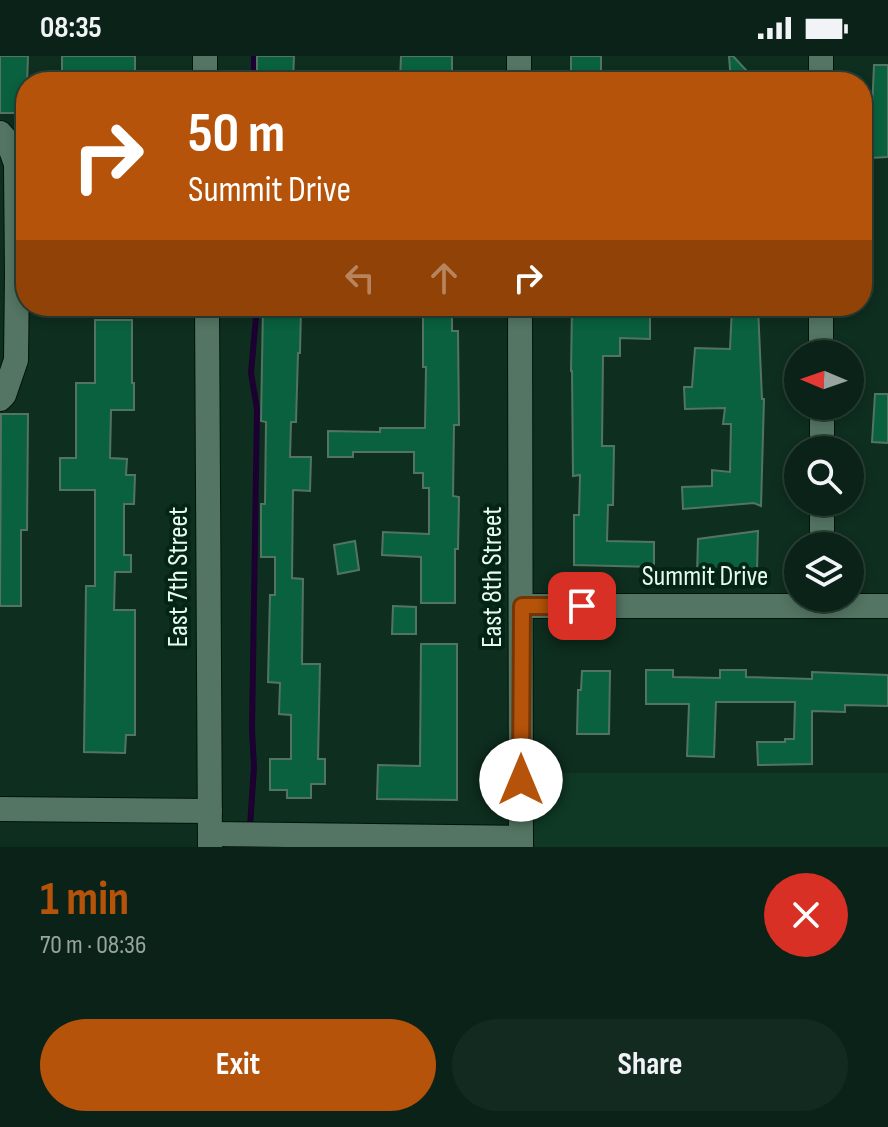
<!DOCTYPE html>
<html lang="en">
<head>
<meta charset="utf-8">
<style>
  :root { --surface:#0a2217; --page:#132a20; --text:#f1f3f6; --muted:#99a4a1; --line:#2a3f36; --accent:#b45309 }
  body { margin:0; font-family:"Sofia Sans Condensed",sans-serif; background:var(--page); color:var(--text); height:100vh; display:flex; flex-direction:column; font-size:30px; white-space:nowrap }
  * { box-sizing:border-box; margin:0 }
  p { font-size:26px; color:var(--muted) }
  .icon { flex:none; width:44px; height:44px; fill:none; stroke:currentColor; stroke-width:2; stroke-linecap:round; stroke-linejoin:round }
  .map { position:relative; height:791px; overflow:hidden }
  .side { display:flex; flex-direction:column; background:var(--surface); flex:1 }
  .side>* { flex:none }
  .guide { position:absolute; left:16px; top:16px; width:856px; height:244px; border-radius:32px; box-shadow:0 4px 12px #0003,0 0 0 2px var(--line); background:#b45309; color:#fff; overflow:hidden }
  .needle { width:52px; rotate:272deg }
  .tools { position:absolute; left:784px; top:284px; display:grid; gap:16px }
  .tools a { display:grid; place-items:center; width:80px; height:80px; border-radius:50%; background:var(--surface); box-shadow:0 4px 12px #0003,0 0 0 2px var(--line); font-size:40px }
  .pin { position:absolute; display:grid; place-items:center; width:68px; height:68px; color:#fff; margin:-34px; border-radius:16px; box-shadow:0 4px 12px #0006 }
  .me { position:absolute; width:88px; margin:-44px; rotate:0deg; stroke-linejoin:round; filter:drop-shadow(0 0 6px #0008) }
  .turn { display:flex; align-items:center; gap:28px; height:168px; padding:0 40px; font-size:36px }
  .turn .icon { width:104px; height:104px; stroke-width:2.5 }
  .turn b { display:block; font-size:56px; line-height:68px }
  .lanes { display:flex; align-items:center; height:76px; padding:0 40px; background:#0003; justify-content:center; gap:40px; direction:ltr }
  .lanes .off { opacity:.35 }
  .round { display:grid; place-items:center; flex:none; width:84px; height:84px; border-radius:42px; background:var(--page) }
  .summary { display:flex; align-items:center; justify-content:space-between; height:136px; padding:0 40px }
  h1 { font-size:48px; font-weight:700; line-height:60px; color:var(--accent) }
  .action { display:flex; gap:16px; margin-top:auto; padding:16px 40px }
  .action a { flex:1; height:92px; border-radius:48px; background:var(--accent); color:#fff; font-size:32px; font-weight:700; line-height:92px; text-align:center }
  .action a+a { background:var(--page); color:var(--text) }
  .status { display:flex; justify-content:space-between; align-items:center; height:56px; padding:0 40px; background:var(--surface); direction:ltr }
  .status svg { height:22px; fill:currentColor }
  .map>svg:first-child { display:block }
  .built { fill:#0f3825 }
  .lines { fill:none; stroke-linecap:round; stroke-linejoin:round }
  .stream { stroke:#1d0032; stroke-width:6 }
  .building { fill:#09613f; stroke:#547462; stroke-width:2 }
  .minor-casing { stroke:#00150a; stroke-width:26 }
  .minor { stroke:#547563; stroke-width:24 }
  .route-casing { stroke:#753606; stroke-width:20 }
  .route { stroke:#b45309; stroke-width:14 }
  .labels { text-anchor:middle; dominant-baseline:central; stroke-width:8; stroke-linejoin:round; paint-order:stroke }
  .street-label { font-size:28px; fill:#e8faef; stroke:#042415 }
</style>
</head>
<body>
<div class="status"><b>08:35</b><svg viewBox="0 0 49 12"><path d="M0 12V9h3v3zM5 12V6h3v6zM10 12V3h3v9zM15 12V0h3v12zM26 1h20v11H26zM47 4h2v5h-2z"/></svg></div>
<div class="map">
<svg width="888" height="791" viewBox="0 0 888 791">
  <rect width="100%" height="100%" fill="#0e2e1f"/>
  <rect class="built" x="530" y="717" width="358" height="74"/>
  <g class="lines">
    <g class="stream">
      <polyline points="254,0 254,26"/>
      <polyline points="250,771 254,711 252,674 257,353 251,317 257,250"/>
    </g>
  </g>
  <g class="building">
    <polygon points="0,0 28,0 26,57 0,57"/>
    <rect x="62" y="0" width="73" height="26"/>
    <polygon points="257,0 294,0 293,26 257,26"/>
    <polygon points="401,0 452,0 452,26 400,26"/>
    <rect x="571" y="0" width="30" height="26"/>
    <polygon points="729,0 733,0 757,26 731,26"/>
    <polygon points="874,9 888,9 888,101 870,102"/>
    <polygon points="263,250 301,250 300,297 298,297 296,366 291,366 290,401 311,401 310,435 293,434 292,522 303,523 302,608 320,608 318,703 325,703 325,728 311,728 311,742 287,742 287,734 270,734 270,703 291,703 291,659 279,658 280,627 268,626 270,539 275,539 275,501 261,501 261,448 265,448 266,366 261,365"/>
    <polygon points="423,250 452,250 452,275 458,275 459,369 454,369 453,440 459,441 458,493 455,493 455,547 421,547 421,501 382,499 383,476 429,478 429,432 423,432 423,417 414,417 414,396 353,396 353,401 328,401 328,375 380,376 380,372 425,372 426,311 423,311"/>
    <polygon points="572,250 609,250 609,258 650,259 650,283 620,282 620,300 603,300 602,390 614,390 613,449 608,449 607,485 654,486 654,511 574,509 574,459 579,459 580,419 573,420 572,315 571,315"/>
    <polygon points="732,250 758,250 762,343 764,343 761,450 754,447 683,453 682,431 712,430 712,414 730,416 731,368 723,368 725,352 685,353 684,331 692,331 695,292 730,293"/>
    <polygon points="95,264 132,264 132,327 134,327 134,354 111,354 110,402 127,403 126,419 135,419 134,448 124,448 124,499 131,499 131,516 115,516 114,554 135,554 135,679 126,679 125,697 84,696 86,530 95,530 95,434 60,434 60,402 76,402 76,327 95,327"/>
    <polygon points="875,338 888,338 888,387 872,386"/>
    <polygon points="1,358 28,358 27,474 21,474 21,550 0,550"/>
    <polygon points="758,475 757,516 697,518 698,483"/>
    <polygon points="355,485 359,514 338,518 334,489"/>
    <polygon points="393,550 416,551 416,578 392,578"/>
    <polygon points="421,588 457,588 457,744 377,743 378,709 420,710"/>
    <polygon points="646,614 673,614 673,621 720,622 720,614 746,614 746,621 812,623 812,616 888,619 888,650 845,649 845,656 812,655 812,708 758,709 757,686 785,686 785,683 794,683 795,646 716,646 714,701 687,700 689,648 646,648"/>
    <polygon points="582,615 610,615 609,678 577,678 578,634 581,634"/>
  </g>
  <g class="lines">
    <defs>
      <g id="minor">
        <polyline points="205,0 205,26"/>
        <polyline points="519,0 519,26"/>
        <polyline points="821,0 821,26"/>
        <polyline points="0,77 8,86 16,108 17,219 16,304 4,339 0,343"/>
        <polyline points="207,250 210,791"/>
        <polyline points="520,250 521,791"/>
        <polyline points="821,250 821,298"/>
        <polyline points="822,350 822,394"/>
        <polyline points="822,446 822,490"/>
        <polyline points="522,550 888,550"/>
        <polyline points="0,753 210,755"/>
        <polyline points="210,778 521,782"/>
      </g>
    </defs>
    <use href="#minor" class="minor-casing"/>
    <use href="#minor" class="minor"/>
  </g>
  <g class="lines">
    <defs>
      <polyline id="route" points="521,724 522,550 582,550"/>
    </defs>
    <use href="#route" class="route-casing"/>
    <use href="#route" class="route"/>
  </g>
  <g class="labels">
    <g class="street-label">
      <text x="705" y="520">Summit Drive</text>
      <text transform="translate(178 521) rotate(-90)">East 7th Street</text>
      <text transform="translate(492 521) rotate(-90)">East 8th Street</text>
    </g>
  </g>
</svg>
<div class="tools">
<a><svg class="needle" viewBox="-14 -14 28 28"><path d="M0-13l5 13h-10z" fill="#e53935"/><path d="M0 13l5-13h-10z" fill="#99a4a1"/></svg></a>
<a><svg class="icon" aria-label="search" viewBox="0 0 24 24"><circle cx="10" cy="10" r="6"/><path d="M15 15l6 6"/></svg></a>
<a><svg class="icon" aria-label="layers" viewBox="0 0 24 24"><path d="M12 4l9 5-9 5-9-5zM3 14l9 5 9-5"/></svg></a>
</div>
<div class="pin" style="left:582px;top:550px;background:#d93025"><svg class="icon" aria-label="arrive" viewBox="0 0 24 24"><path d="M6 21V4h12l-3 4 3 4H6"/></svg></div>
<svg class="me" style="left:521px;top:724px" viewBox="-20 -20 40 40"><circle r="19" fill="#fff"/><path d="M0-13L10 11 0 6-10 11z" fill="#b45309"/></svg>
<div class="guide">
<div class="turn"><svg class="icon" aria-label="right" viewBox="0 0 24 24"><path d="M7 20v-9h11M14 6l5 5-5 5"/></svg><div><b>50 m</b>Summit Drive</div></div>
<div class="lanes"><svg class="icon off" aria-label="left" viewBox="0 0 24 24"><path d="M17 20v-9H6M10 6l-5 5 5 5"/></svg><svg class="icon off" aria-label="ahead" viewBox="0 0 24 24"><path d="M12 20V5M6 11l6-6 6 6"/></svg><svg class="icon" aria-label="right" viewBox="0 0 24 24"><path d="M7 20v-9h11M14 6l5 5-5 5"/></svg></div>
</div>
</div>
<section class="side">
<div class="summary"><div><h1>1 min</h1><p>70 m · 08:36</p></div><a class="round" style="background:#d93025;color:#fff"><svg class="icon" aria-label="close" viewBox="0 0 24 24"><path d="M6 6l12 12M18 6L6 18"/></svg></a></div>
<div class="action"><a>Exit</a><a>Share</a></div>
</section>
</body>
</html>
